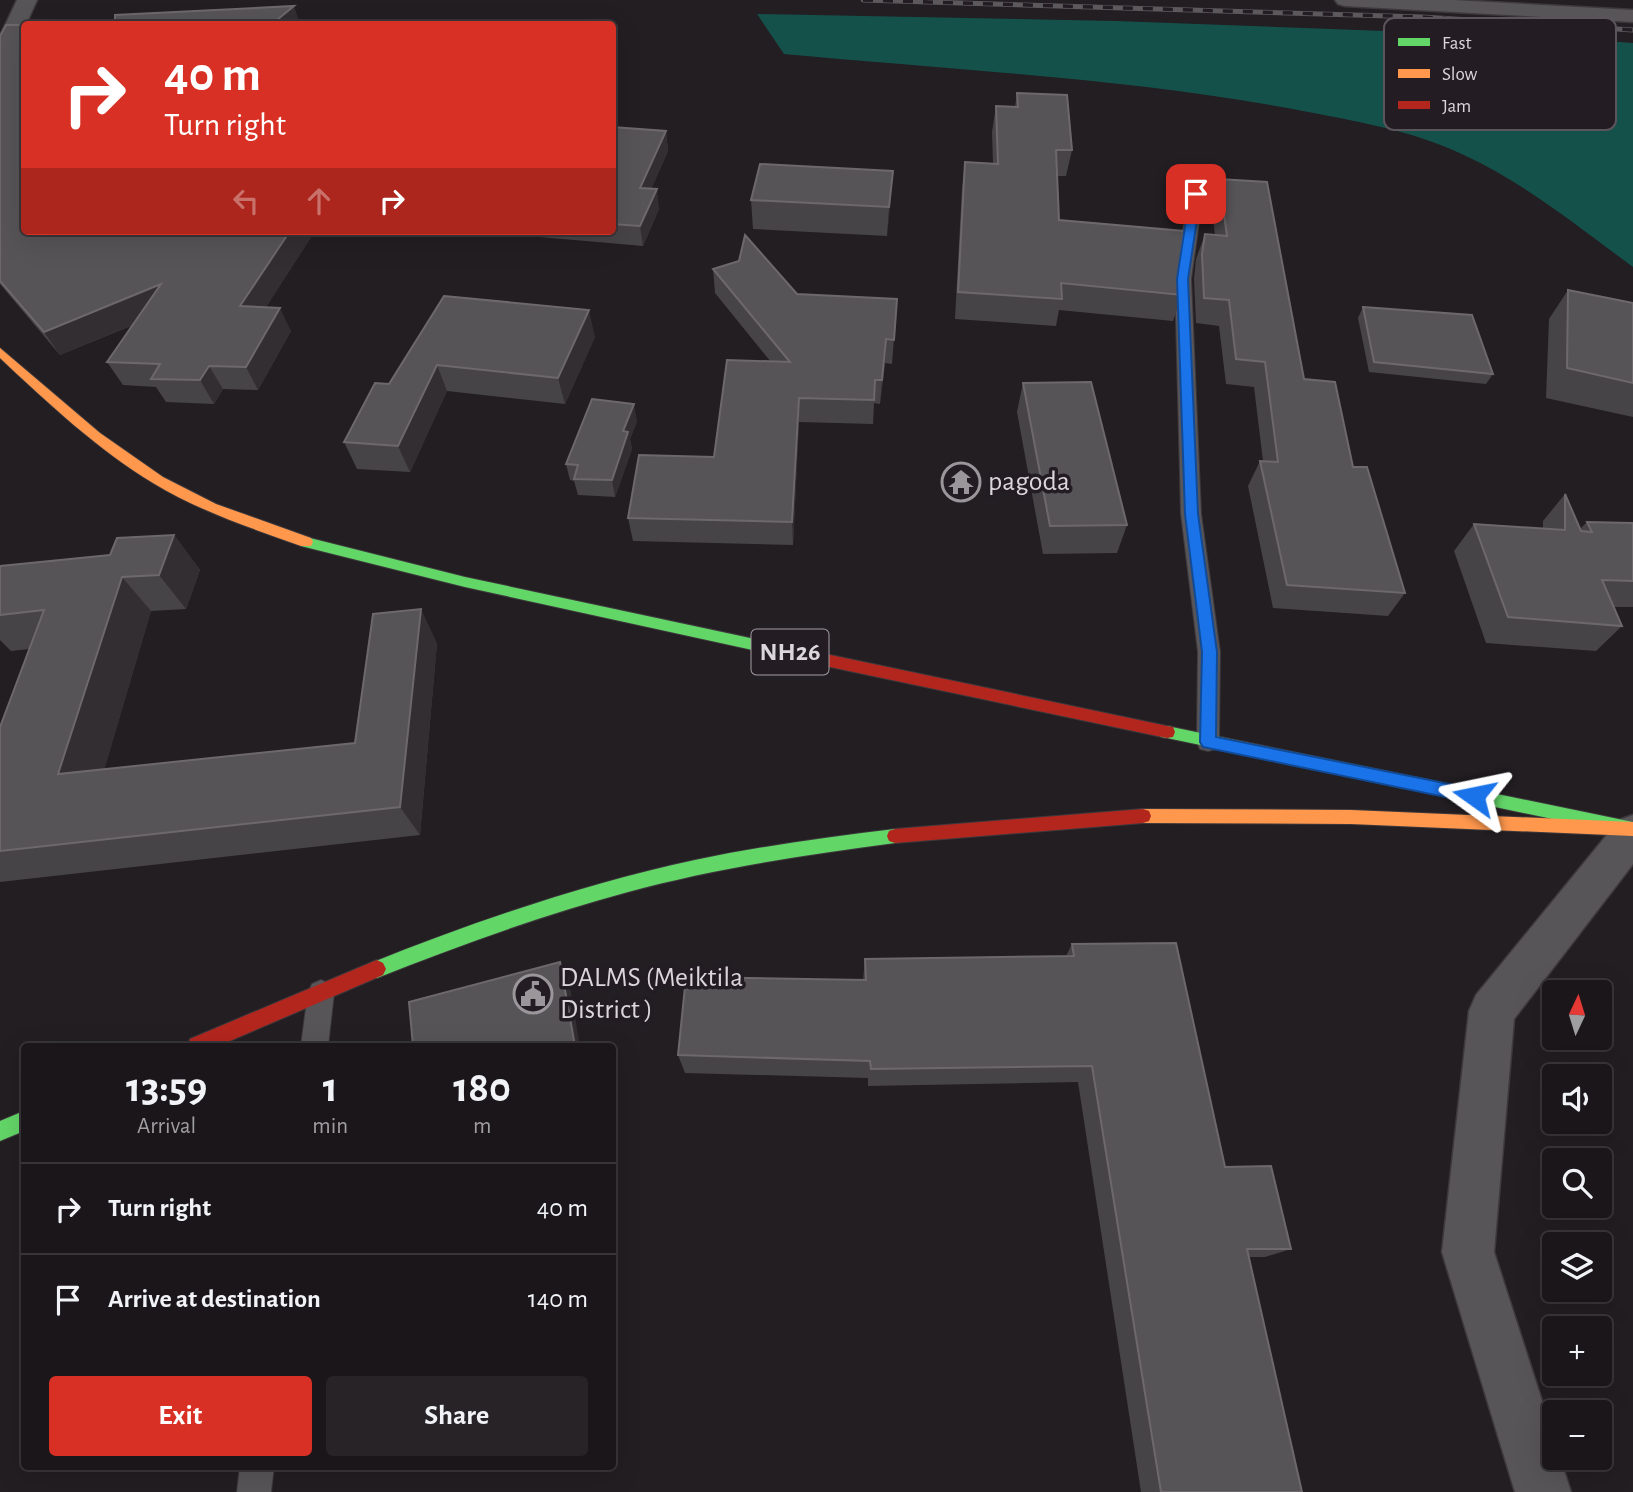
<!DOCTYPE html>
<html lang="en">
<head>
<meta charset="utf-8">
<style>
  :root { --surface:#1a161a; --page:#272327; --text:#f1f3f6; --muted:#9f9fa2; --line:#383539; --accent:#d93025 }
  body { margin:0; font-family:"Alegreya Sans",sans-serif; background:var(--page); color:var(--text); height:100vh; display:flex; flex-direction:column; font-size:26px; white-space:nowrap }
  * { box-sizing:border-box; margin:0 }
  p { font-size:23px; color:var(--muted) }
  .icon { flex:none; width:38px; height:38px; fill:none; stroke:currentColor; stroke-width:2; stroke-linecap:round; stroke-linejoin:round }
  .map { position:relative; flex:1; overflow:hidden }
  .details { position:absolute; left:21px; top:1043px; width:595px; height:427px; display:flex; flex-direction:column; background:var(--surface); border-radius:7px; box-shadow:0 7px 28px #0002,0 0 0 2px var(--line) }
  .details>* { flex:none }
  .guide { position:absolute; left:21px; top:21px; width:595px; height:214px; border-radius:7px; box-shadow:0 7px 28px #0002,0 0 0 2px var(--line); background:#d93025; color:#fff; overflow:hidden }
  .needle { width:46px; rotate:4deg }
  .fabs { position:absolute; left:1542px; top:980px; display:grid; gap:14px }
  .fabs a { display:grid; place-items:center; width:70px; height:70px; border-radius:7px; background:var(--surface); box-shadow:0 7px 28px #0002,0 0 0 2px var(--line); font-size:35px }
  .pin { position:absolute; display:grid; place-items:center; width:60px; height:60px; color:#fff; margin:-30px; border-radius:14px; box-shadow:0 4px 10px #0006 }
  .me { position:absolute; width:77px; margin:-38px; rotate:282deg; stroke-linejoin:round; filter:drop-shadow(0 0 5px #0008) }
  .turn { display:flex; align-items:center; gap:24px; height:147px; padding:0 28px; font-size:32px }
  .turn .icon { width:91px; height:91px; stroke-width:2.5 }
  .turn b { display:block; font-size:49px; line-height:60px }
  .lanes { display:flex; align-items:center; height:66px; padding:0 28px; background:#0003; justify-content:center; gap:35px; direction:ltr }
  .lanes .off { opacity:.35 }
  .eta { display:flex; justify-content:space-evenly; align-items:center; height:119px; text-align:center }
  .eta b { font-size:42px; font-weight:700; line-height:49px }
  .button { display:flex; gap:14px; margin-top:auto; padding:14px 28px }
  .button a { flex:1; height:80px; border-radius:7px; background:var(--accent); color:#fff; font-size:28px; font-weight:700; line-height:80px; text-align:center }
  .button a+a { background:var(--page); color:var(--text) }
  ul { padding:0; list-style:none }
  li { display:flex; align-items:center; gap:21px; height:91px; padding:0 28px; border-top:2px solid var(--line) }
  li div { flex:1 }
  li b { display:block; font-size:26px }
  li em { font-style:normal }
  .map>svg:first-child { display:block }
  .water { fill:#15514b }
  .lines { fill:none; stroke-linecap:round; stroke-linejoin:round }
  .lane-casing { stroke:#3d393c; stroke-width:2 }
  .street-casing { stroke:#3d393c; stroke-width:3 }
  .fast-casing { stroke:#3d393c; stroke-width:2 }
  .slow-casing { stroke:#3d393c; stroke-width:2 }
  .jam-casing { stroke:#3d393c; stroke-width:2 }
  .lane { fill:#585558; fill-rule:evenodd }
  .street { fill:#585558; fill-rule:evenodd }
  .fast { fill:#63d668; fill-rule:evenodd }
  .slow { fill:#ff974d; fill-rule:evenodd }
  .jam { fill:#b3261e; fill-rule:evenodd }
  .rail-casing { stroke:#5c595c; stroke-width:5 }
  .rail { stroke:#241c23; stroke-width:3.5; stroke-dasharray:10; stroke-linecap:butt }
  .wall { fill:#474447 }
  .shaded-wall { fill:#322e32 }
  .building { fill:#575457; stroke:#6c686b; stroke-width:2 }
  .route { fill:#1a73e8; stroke:#114b97; stroke-width:2 }
  .labels { text-anchor:middle; dominant-baseline:central; stroke-width:7; stroke-linejoin:round; paint-order:stroke }
  .shield { fill:#241c23; stroke:#a49ea3; stroke-width:2 }
  .shield-label { font-size:26px; font-weight:bold; fill:#dbd6da }
  .poi-label { font-size:28px; fill:#dbd6da; stroke:#241c23; text-anchor:start }
  .key { fill:#241c23; stroke:#5b545a; stroke-width:2 }
  .key-label { font-size:19px; fill:#dbd6da }
</style>
</head>
<body>
<div class="map">
<svg width="1633" height="1492" viewBox="0 0 1633 1492">
  <rect width="100%" height="100%" fill="#221e22"/>
  <path class="water" d="M757 14 1116 21 1549 37 1633 43V267C1580 228 1526 184 1466 156 1411 129 1352 121 1293 109 1126 78 953 70 784 54Z"/>
  <g class="lines">
    <defs>
      <g id="lane">
        <polygon points="1196,190 1203,194 1191,279 1201,514 1220,652 1219,742 1216,749 1208,751 1200,749 1197,742 1198,652 1181,514 1175,279 1189,194"/>
        <polygon points="321,980 330,984 334,993 328,1046 301,1046 308,993 312,984"/>
        <polygon points="240,1466 274,1466 271,1492 237,1492"/>
      </g>
      <g id="street">
        <polygon points="17,0 37,0 11,58 8,63 0,64 0,36"/>
        <polygon points="1335,0 1454,0 1633,10 1633,22 1345,6 1338,4"/>
        <polygon points="1633,815 1633,864 1514,1019 1494,1252 1554,1438 1554,1458 1560,1458 1571,1492 1515,1492 1442,1252 1469,1011 1476,995 1619,820"/>
      </g>
      <g id="fast">
        <polygon points="306,537 465,577 816,652 823,658 816,664 465,587 301,546 299,542"/>
        <polygon points="1167,726 1633,822 1633,836 1167,738 1161,737 1159,732 1161,727"/>
        <path d="M895 829 901 831 903 836 901 841 895 843C805 855 716 868 628 892 543 915 460 945 377 978L371 975 368 969 371 963C476 921 584 884 695 860 761 846 828 837 895 829Z"/>
        <polygon points="24,1111 24,1131 0,1141 0,1121"/>
      </g>
      <g id="slow">
        <path d="M0 348 100 433 163 477 216 504 311 538 313 542 311 546H301C251 528 199 511 153 483 97 449 48 403 0 358Z"/>
        <polygon points="1143,809 1351,810 1633,822 1633,836 1351,824 1143,823 1137,821 1135,816 1137,811"/>
      </g>
      <g id="jam">
        <polygon points="816,652 1167,726 1173,727 1175,732 1173,737 1167,738 816,664 809,658"/>
        <polygon points="1143,809 1149,811 1151,816 1149,821 1143,823 895,843 889,841 887,836 889,831 895,829"/>
        <polygon points="377,960 383,963 386,969 383,975 218,1046 188,1046 190,1039"/>
      </g>
    </defs>
    <use href="#lane" class="lane-casing"/>
    <use href="#street" class="street-casing"/>
    <use href="#fast" class="fast-casing"/>
    <use href="#slow" class="slow-casing"/>
    <use href="#jam" class="jam-casing"/>
    <use href="#lane" class="lane"/>
    <use href="#street" class="street"/>
    <use href="#fast" class="fast"/>
    <use href="#slow" class="slow"/>
    <use href="#jam" class="jam"/>
    <defs>
      <polyline id="rail" points="863,0 1422,17 1633,30"/>
    </defs>
    <use href="#rail" class="rail-casing"/>
    <use href="#rail" class="rail"/>
  </g>
  <g class="wall">
    <polygon points="0,36 24,231 315,231 266,307 291,331 258,390 223,389 214,404 166,402 156,387 123,385 107,362 133,325 60,355 0,284"/>
    <polygon points="1017,93 1072,150 1066,176 1057,176 1059,220 1181,253 1182,295 1173,321 1059,310 1056,326 955,319 962,188 965,162 993,164 992,132 996,106 1015,107"/>
    <polygon points="612,127 666,131 668,151 651,189 659,209 643,246 528,236 526,231 612,231"/>
    <polygon points="893,171 887,236 753,229 751,200"/>
    <polygon points="1219,179 1304,379 1353,467 1405,593 1388,616 1273,608 1248,486 1260,461 1263,461 1254,387 1226,384 1219,326 1196,323 1194,279 1196,259 1205,234 1215,235 1211,204"/>
    <polygon points="713,269 797,294 897,299 892,364 885,363 880,404 874,403 873,424 799,422 793,545 633,541 628,518 714,457 771,362 715,293"/>
    <polygon points="1568,290 1633,303 1633,417 1546,398 1549,319"/>
    <polygon points="444,296 595,337 565,404 447,391 410,472 357,469 344,442 389,384"/>
    <polygon points="1363,307 1493,374 1486,384 1369,372 1358,318"/>
    <polygon points="1023,383 1127,525 1117,553 1043,554 1017,412"/>
    <polygon points="637,421 630,439 632,449 615,497 578,495 574,481 570,480 566,464"/>
    <polygon points="1565,494 1580,529 1587,522 1633,523 1633,607 1614,607 1622,626 1596,651 1486,643 1454,551 1474,524 1543,529 1543,521"/>
    <polygon points="174,535 200,570 186,609 151,611 104,770 355,743 437,643 420,835 0,882 0,727 29,649 11,651 0,640 0,566 110,555"/>
    <polygon points="1072,944 1225,1167 1291,1249 1265,1257 1249,1257 1302,1492 1141,1492 1078,1082 868,1086 868,1078 685,1073 678,1055 863,980 865,959 1066,956"/>
  </g>
  <g class="shaded-wall">
    <polygon points="294,6 300,24 272,24"/>
    <polygon points="666,131 668,151 643,208 640,188"/>
    <polygon points="893,171 891,200 887,236 889,207"/>
    <polygon points="657,189 659,209 643,246 640,226"/>
    <polygon points="290,231 315,231 252,329 240,306"/>
    <polygon points="161,284 175,307 60,355 44,332"/>
    <polygon points="280,308 291,331 258,390 246,367"/>
    <polygon points="589,310 595,337 565,404 558,378"/>
    <polygon points="886,339 885,363 880,404 882,380"/>
    <polygon points="437,365 447,391 410,472 398,446"/>
    <polygon points="209,366 223,389 214,404 200,380"/>
    <polygon points="799,398 799,422 793,545 792,522"/>
    <polygon points="634,404 637,421 630,439 632,449 615,497 612,480 623,431"/>
    <polygon points="174,535 200,570 186,609 159,575"/>
    <polygon points="122,577 151,611 94,804 58,774"/>
    <polygon points="421,609 437,643 420,835 400,807"/>
    <polygon points="560,962 568,974 580,1046 575,1046"/>
  </g>
  <g class="building">
    <polygon points="294,6 272,24 53,24 115,24 115,15"/>
    <polygon points="6,25 24,25 24,231 290,231 240,306 280,308 246,367 209,366 200,380 151,379 160,364 107,362 161,284 44,332 0,281 0,36"/>
    <polygon points="1017,93 1067,95 1072,150 1056,150 1059,220 1184,231 1181,253 1182,295 1061,283 1062,299 958,292 965,162 998,164 996,106 1018,107"/>
    <polygon points="612,127 666,131 640,188 657,189 640,226 612,224"/>
    <polygon points="760,164 893,171 889,207 751,200"/>
    <polygon points="1219,179 1267,182 1304,379 1335,382 1353,467 1367,467 1405,593 1287,585 1260,461 1278,462 1265,362 1236,359 1229,300 1204,298 1202,254 1205,234 1227,236"/>
    <polygon points="745,235 797,294 897,299 894,340 886,339 882,380 875,380 874,400 799,398 792,522 628,518 639,455 714,457 727,360 790,362 713,269 739,261"/>
    <polygon points="1568,290 1633,303 1633,383 1567,368"/>
    <polygon points="444,296 589,310 558,378 437,365 398,446 344,442 375,383 389,384"/>
    <polygon points="1363,307 1472,315 1493,374 1374,362"/>
    <polygon points="1091,382 1127,525 1050,526 1023,383"/>
    <polygon points="592,399 634,404 623,431 628,432 612,480 574,479 578,465 566,464"/>
    <polygon points="1565,494 1581,531 1592,532 1587,522 1633,523 1633,581 1602,580 1622,626 1508,617 1474,524 1565,530"/>
    <polygon points="174,535 159,575 122,577 58,774 355,743 373,614 421,609 400,807 0,851 0,727 44,610 0,615 0,566 110,555 117,538"/>
    <polygon points="1176,943 1225,1167 1271,1166 1291,1249 1247,1249 1302,1492 1161,1492 1092,1066 871,1069 870,1061 678,1055 686,977 866,980 865,959 1074,956 1072,944"/>
    <polygon points="560,962 575,1046 413,1046 409,1002"/>
  </g>
  <polygon class="route" points="1196,191 1201,194 1188,279 1198,514 1217,652 1216,737 1474,789 1479,791 1482,796 1479,801 1474,803 1208,748 1203,747 1200,742 1202,652 1185,514 1177,279 1190,194"/>
  <defs>
    <symbol id="temple-ring" viewBox="-11 -11 22 22"><circle r="9.5" fill="#241c23" stroke="#9a969a" stroke-width="1.5"/><path d="M0-6L5-2H3V0L6.5 2.5H4V6H1.5V3h-3V6H-4V2.5H-6.5L-3 0V-2H-5Z" fill="#9a969a"/></symbol>
    <symbol id="civic-ring" viewBox="-11 -11 22 22"><circle r="9.5" fill="#241c23" stroke="#9a969a" stroke-width="1.5"/><path d="M-.6-6.5H3V-4.5H.6V-3L4-1V1h2V6H-6V1h2V-1L-.6-3ZM-1.2 2.5V6h2.4V2.5Z" fill="#9a969a"/></symbol>
  </defs>
  <g fill-rule="evenodd">
    <use href="#temple-ring" x="939" y="460" width="44" height="44"/>
    <use href="#civic-ring" x="511" y="972" width="44" height="44"/>
  </g>
  <g class="labels">
    <rect class="shield" x="751.5" y="629.5" width="77" height="45" rx="5"/>
    <g class="shield-label">
      <text x="790" y="652">NH26</text>
    </g>
    <g class="poi-label">
      <text x="988" y="482">pagoda</text>
      <text x="560" y="978">DALMS (Meiktila<tspan x="560" dy="32">District )</tspan></text>
    </g>
  </g>
  <rect x="1384" y="18" width="232" height="112" rx="10" class="key"/>
  <rect x="1398" y="38" width="32" height="8" fill="#63d668"/>
  <rect x="1398" y="69" width="32" height="9" fill="#ff974d"/>
  <rect x="1398" y="101" width="32" height="8" fill="#b3261e"/>
  <g class="key-label">
    <text x="1442" y="49">Fast</text>
    <text x="1442" y="80">Slow</text>
    <text x="1442" y="112">Jam</text>
  </g>
</svg>
<div class="fabs">
<a><svg class="needle" viewBox="-14 -14 28 28"><path d="M0-13l5 13h-10z" fill="#e53935"/><path d="M0 13l5-13h-10z" fill="#9f9fa2"/></svg></a>
<a><svg class="icon" aria-label="sound" viewBox="0 0 24 24"><path d="M4 9h4l5-4v14l-5-4H4zM17 9q2 3 0 6"/></svg></a>
<a><svg class="icon" aria-label="search" viewBox="0 0 24 24"><circle cx="10" cy="10" r="6"/><path d="M15 15l6 6"/></svg></a>
<a><svg class="icon" aria-label="layers" viewBox="0 0 24 24"><path d="M12 4l9 5-9 5-9-5zM3 14l9 5 9-5"/></svg></a>
<a>+</a>
<a>−</a>
</div>
<div class="pin" style="left:1196px;top:194px;background:#d93025"><svg class="icon" aria-label="arrive" viewBox="0 0 24 24"><path d="M6 21V4h12l-3 4 3 4H6"/></svg></div>
<svg class="me" style="left:1474px;top:796px" viewBox="-20 -20 40 40"><path d="M0-17L14 15 0 8-14 15z" fill="#1a73e8" stroke="#fff" stroke-width="4"/></svg>
<div class="guide">
<div class="turn"><svg class="icon" aria-label="right" viewBox="0 0 24 24"><path d="M7 20v-9h11M14 6l5 5-5 5"/></svg><div><b>40 m</b>Turn right</div></div>
<div class="lanes"><svg class="icon off" aria-label="left" viewBox="0 0 24 24"><path d="M17 20v-9H6M10 6l-5 5 5 5"/></svg><svg class="icon off" aria-label="ahead" viewBox="0 0 24 24"><path d="M12 20V5M6 11l6-6 6 6"/></svg><svg class="icon" aria-label="right" viewBox="0 0 24 24"><path d="M7 20v-9h11M14 6l5 5-5 5"/></svg></div>
</div>
<section class="details">
<div class="eta">
<div><b>13:59</b><p>Arrival</p></div>
<div><b>1</b><p>min</p></div>
<div><b>180</b><p>m</p></div>
</div>
<ul>
<li><svg class="icon" aria-label="right" viewBox="0 0 24 24"><path d="M7 20v-9h11M14 6l5 5-5 5"/></svg><div><b>Turn right</b></div><em>40 m</em></li>
<li><svg class="icon" aria-label="arrive" viewBox="0 0 24 24"><path d="M6 21V4h12l-3 4 3 4H6"/></svg><div><b>Arrive at destination</b></div><em>140 m</em></li>
</ul>
<div class="button"><a>Exit</a><a>Share</a></div>
</section>
</div>
</body>
</html>
